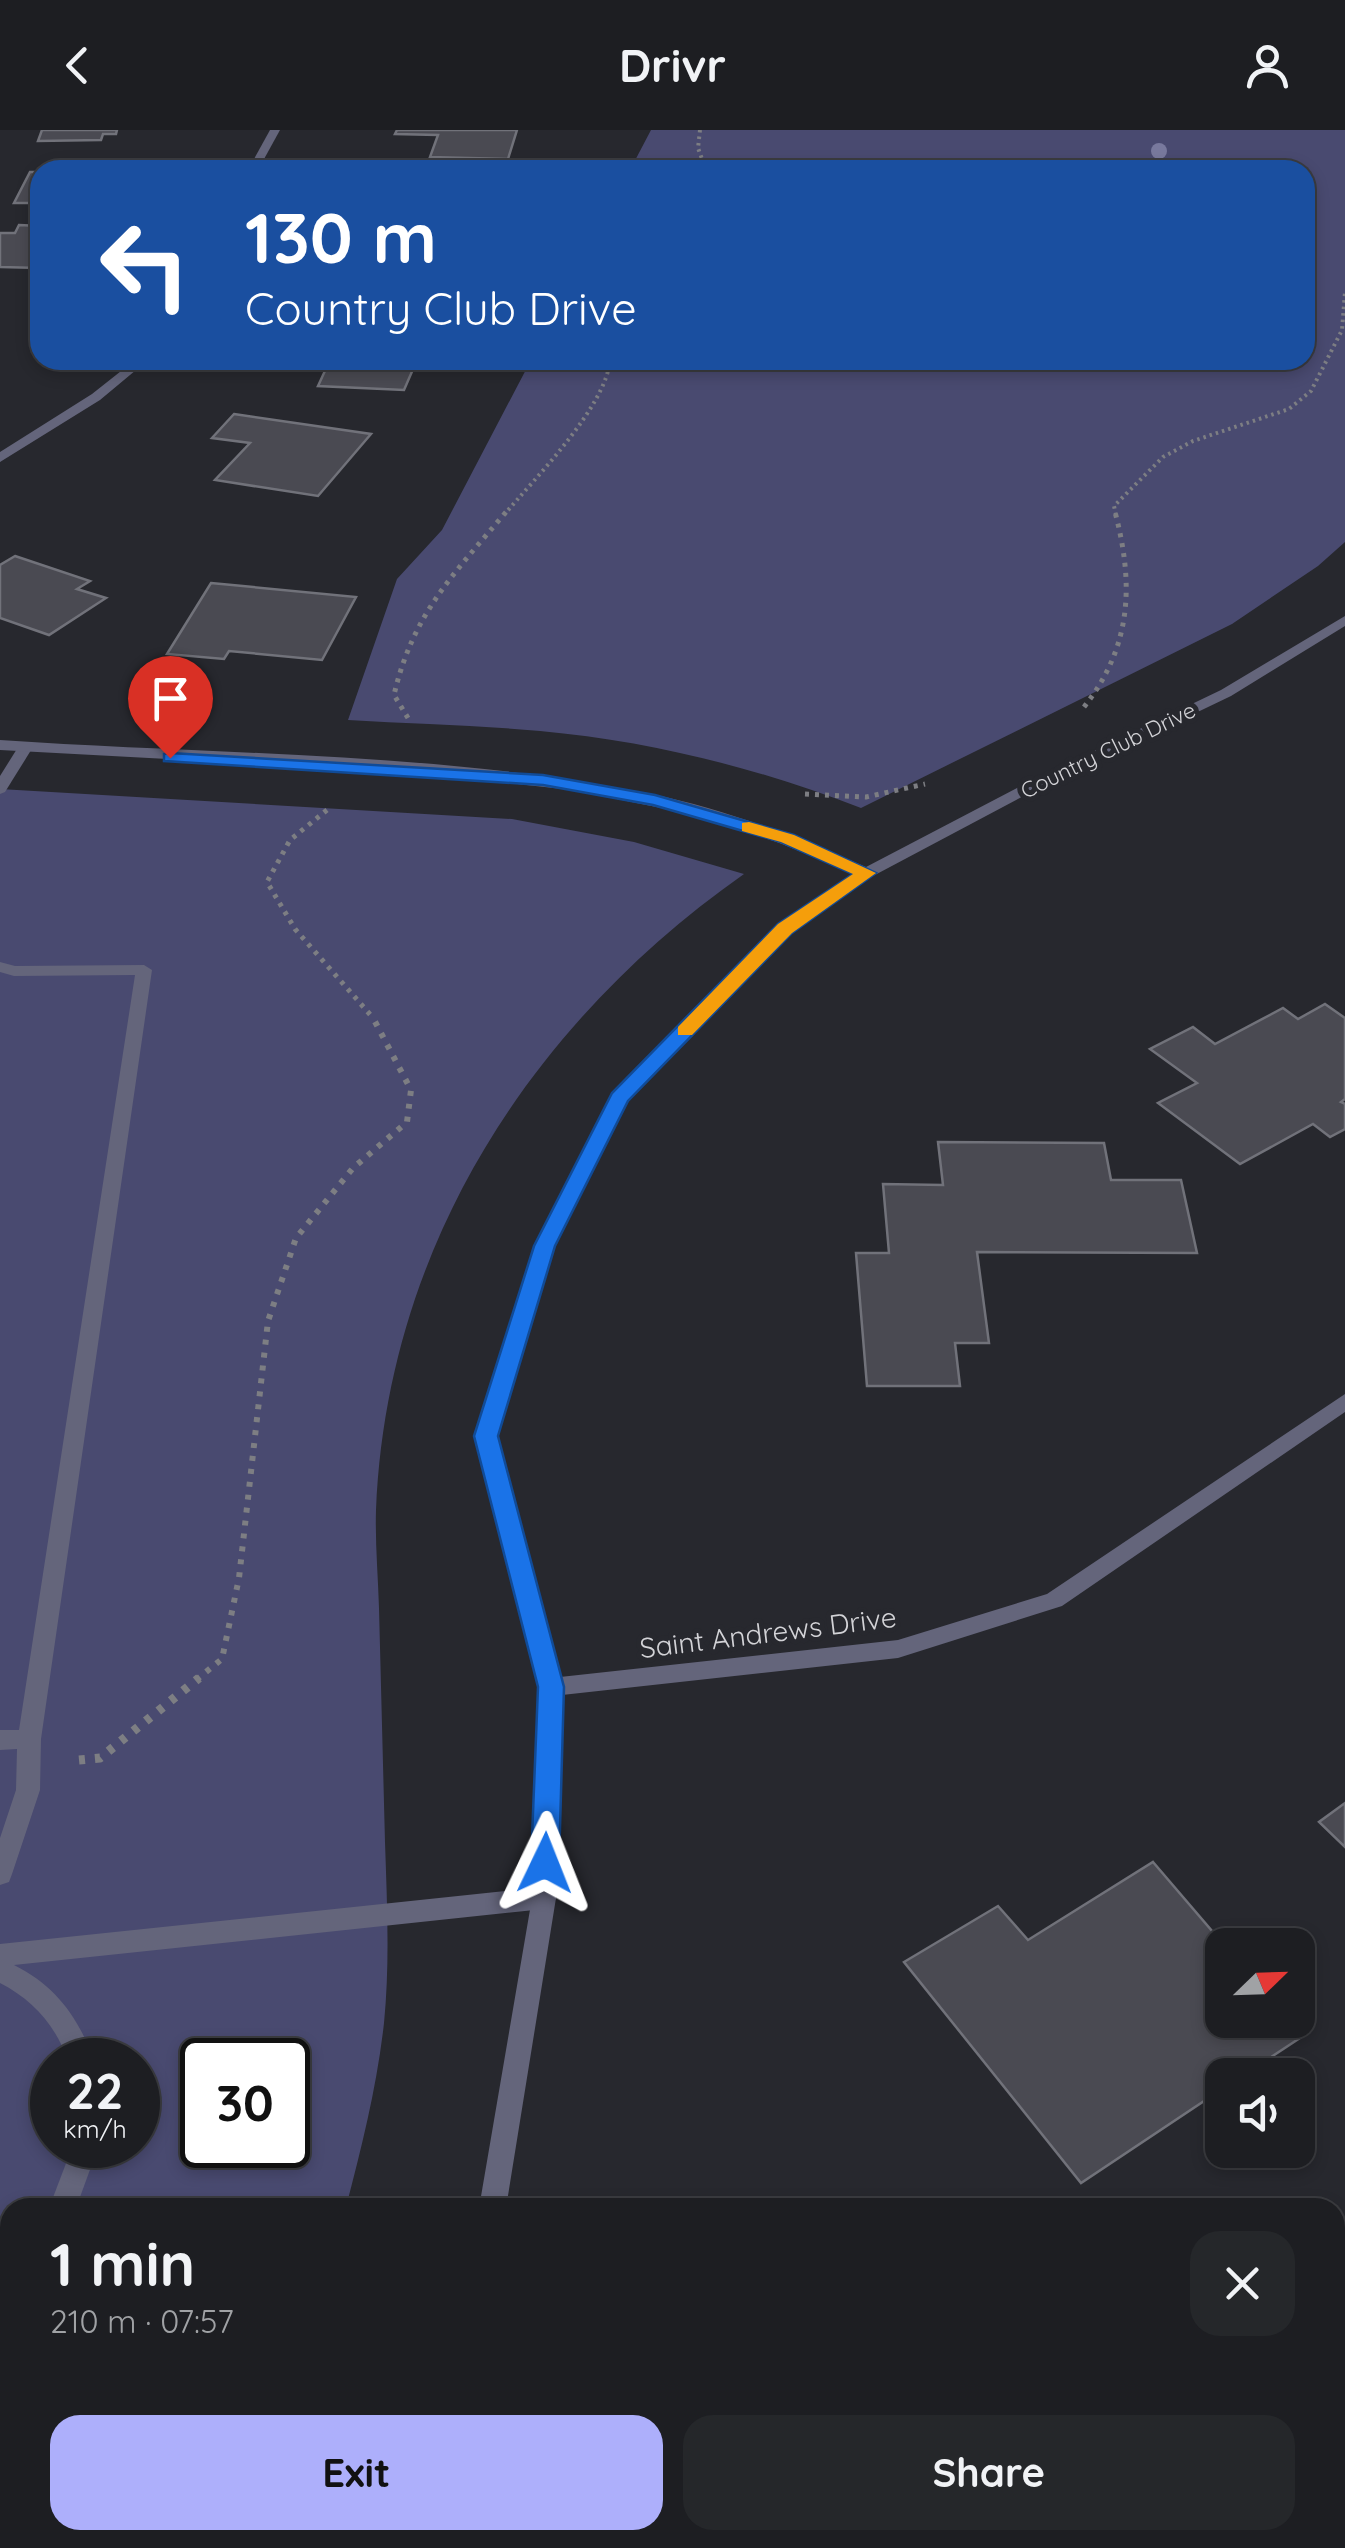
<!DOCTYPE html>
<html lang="en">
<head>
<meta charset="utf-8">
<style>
  :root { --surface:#1d1e22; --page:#25272a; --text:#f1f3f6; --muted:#a0a2a5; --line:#3b3c40; --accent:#adaffb }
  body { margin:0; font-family:Quicksand,sans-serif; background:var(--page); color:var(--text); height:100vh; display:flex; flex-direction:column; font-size:38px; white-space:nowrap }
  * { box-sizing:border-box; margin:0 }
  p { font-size:32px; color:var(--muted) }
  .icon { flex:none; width:55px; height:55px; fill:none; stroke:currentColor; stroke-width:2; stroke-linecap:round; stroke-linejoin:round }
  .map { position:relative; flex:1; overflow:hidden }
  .details { position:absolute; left:0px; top:2068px; width:1345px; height:352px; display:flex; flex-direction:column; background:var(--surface); border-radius:30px 30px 0 0; box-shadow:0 5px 15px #0003,0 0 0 2px var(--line) }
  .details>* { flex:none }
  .hud { position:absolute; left:30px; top:30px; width:1285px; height:210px; border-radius:30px; box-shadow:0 5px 15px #0003,0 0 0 2px var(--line); background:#1a4fa0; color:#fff; overflow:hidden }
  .needle { width:65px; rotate:67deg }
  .controls { position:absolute; left:1205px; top:1798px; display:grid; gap:20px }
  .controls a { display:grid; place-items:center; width:110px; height:110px; border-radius:20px; background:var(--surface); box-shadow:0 5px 15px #0003,0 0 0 2px var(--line); font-size:50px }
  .speed { position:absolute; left:30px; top:1908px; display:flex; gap:20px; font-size:50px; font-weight:700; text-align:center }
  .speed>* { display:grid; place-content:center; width:130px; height:130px; border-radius:50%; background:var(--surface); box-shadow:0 5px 15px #0003,0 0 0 2px var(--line); line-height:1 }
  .speed small { font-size:25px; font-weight:400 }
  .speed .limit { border:5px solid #111; border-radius:15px; background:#fff; color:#111 }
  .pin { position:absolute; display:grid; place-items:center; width:85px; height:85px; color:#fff; margin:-102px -42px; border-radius:50% 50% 50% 0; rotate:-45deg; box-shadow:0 0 10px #0007 }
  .pin .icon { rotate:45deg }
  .me { position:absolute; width:110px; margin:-55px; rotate:2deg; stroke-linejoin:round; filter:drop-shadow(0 0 8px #0008) }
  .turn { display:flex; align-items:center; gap:35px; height:210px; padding:0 50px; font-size:45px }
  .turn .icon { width:130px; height:130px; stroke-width:2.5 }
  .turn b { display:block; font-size:70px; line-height:85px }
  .round { display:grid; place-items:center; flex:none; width:105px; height:105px; border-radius:30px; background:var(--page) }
  .summary { display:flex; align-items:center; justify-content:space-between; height:170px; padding:0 50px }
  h1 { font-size:60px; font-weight:800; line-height:75px }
  .button { display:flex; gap:20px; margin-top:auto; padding:20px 50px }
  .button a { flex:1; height:115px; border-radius:30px; background:var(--accent); color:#111; font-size:40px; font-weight:800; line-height:115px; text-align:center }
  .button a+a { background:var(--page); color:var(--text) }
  header { display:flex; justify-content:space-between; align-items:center; height:130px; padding:0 50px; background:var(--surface); font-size:45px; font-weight:800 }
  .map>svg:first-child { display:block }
  .green { fill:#494a70; fill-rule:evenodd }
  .building { fill:#4a4a52; stroke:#71727a; stroke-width:2.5 }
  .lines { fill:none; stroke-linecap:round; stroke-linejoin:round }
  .path-far3 { stroke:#7d7e83; stroke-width:4; stroke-dasharray:2.5 4; stroke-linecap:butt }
  .path-far2 { stroke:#7d7e83; stroke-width:5; stroke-dasharray:4 6; stroke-linecap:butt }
  .path-far1 { stroke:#7d7e83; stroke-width:6; stroke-dasharray:5 8; stroke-linecap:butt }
  .path { stroke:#7d7e83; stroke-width:9; stroke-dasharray:6 10; stroke-linecap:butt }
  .service { fill:#64657b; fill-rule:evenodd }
  .minor { fill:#64657b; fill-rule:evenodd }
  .tree { fill:#78799d }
  .route { fill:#1a73e8; stroke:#114b97; stroke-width:2.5 }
  .slow { fill:#f59e0b }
  .labels { text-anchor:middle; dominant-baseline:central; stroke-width:10; stroke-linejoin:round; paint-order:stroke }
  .far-street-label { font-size:22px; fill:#d3d3d7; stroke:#27282e }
  .street-label { font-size:28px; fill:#d3d3d7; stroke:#27282e }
</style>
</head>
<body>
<header><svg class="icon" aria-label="back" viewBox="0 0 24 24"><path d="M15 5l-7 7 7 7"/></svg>Drivr<svg class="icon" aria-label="person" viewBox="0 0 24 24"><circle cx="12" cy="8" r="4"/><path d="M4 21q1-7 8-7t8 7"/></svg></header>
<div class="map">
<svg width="1345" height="2418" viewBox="0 0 1345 2418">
  <rect width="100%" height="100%" fill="#27282e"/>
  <g class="green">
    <path d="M651 0H1345V412L1318 436 1232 494 861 678C758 638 650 611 540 601 476 595 412 594 348 590L397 449 442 400 531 230H1305V40H630Z"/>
    <path d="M0 659 512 689 634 712 744 744C532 893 387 1115 376 1380 375 1412 378 1445 379 1478 381 1556 383 1634 385 1712 387 1772 390 1833 384 1893 377 1956 362 2016 346 2077L10 2078V2410H231L229 2418H0ZM52 1930H138V2015H52ZM202 1930H288V2015H202Z"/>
    <polygon points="1345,2341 1345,2418 554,2418 556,2410 1335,2410 1335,2348"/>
  </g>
  <g class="building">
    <polygon points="42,0 117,0 116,4 103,4 101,10 38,11"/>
    <polygon points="397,0 517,0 508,29 430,27 438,5 395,4"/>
    <polygon points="30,42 40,42 40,73 14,73"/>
    <polygon points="19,95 40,96 40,138 0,137 0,103 15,103"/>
    <polygon points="330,230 417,230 404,260 318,256"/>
    <polygon points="234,284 371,304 318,366 215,350 250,313 212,308"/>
    <polygon points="15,426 90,451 77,459 106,468 49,505 0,488 0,435"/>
    <polygon points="211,453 356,467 322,530 229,521 224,529 167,524"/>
    <polygon points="1325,874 1345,888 1345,969 1341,972 1345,974 1345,999 1330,1007 1313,994 1240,1034 1158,973 1197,953 1150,919 1193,897 1215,914 1283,878 1298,889"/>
    <polygon points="938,1012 1104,1013 1111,1050 1181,1050 1197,1123 977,1122 989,1213 955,1213 960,1256 867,1256 856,1123 889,1123 883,1054 943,1055"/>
    <polygon points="1345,1673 1345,1717 1319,1692"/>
    <polygon points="1153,1732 1224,1815 1222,1890 1289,1890 1303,1906 1244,1945 1222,1945 1222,1959 1081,2053 904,1832 998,1776 1028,1810"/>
  </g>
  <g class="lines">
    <g class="path-far3">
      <polyline points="700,0 698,18 706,40"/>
      <path d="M504 385C535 348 606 277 610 230"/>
      <polyline points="1116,385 1114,376 1163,327 1193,311 1289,279 1311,261 1342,200 1345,162"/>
    </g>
    <g class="path-far2">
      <path d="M1084 577C1132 516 1134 454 1115 382"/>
      <path d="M408 588 394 565C413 483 454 444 506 382"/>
      <polyline points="805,664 866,667 925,654"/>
      <polyline points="327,680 290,710 267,752 295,799 374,889"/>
    </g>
    <polyline class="path-far1" points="196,1550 222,1529 239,1448 268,1191 296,1108 353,1038 407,992 411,960 372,886"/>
    <polyline class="path" points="79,1630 100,1628 199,1548"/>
    <g class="service">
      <polygon points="25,612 33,617 5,662 0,664 0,646 20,614"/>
      <polygon points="0,832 15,836 144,835 152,840 41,1609 40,1660 12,1744 9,1752 0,1755 0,1708 16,1660 17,1619 0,1620 0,1600 19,1600 135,845 14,846 0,842"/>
      <path d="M544 1757 553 1760 556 1768 553 1776 544 1779 14 1835C56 1856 78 1887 94 1930H68C55 1895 33 1870 0 1853V1814Z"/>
      <polygon points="73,2015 99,2015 76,2078 49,2078"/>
      <polygon points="10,2128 10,2160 0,2164 0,2132"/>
    </g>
    <g class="minor">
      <polygon points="270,0 280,0 258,40 248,40"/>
      <polygon points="135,230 148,230 100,270 0,332 0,322 92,264"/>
      <path d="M1345 486V496L1231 566 1031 662 873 746 791 802 628 971 555 1116 496 1307 560 1547 898 1510 1047 1464 1345 1264V1282L1062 1476 898 1528 562 1565 556 1768 506 2078H479L532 1768 540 1557 476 1307 535 1116 614 964 779 794 855 744 782 714 701 686 572 660 410 642 0 620V610C216 625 437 621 651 664 725 679 797 707 866 737L1021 656 1221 560Z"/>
      <polygon points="405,2410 435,2410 434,2418 404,2418"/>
    </g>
  </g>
  <circle class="tree" cx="1159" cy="21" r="8"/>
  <polygon class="route" points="170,623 543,645 655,665 794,705 876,743 792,803 628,971 555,1116 498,1306 564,1557 559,1733 555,1742 545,1745 535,1742 531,1733 538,1557 474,1306 534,1116 612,963 778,794 853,744 781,712 653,675 543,655 164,631 164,624"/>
  <polygon class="slow" points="749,692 794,705 876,743 792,803 692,905 678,905 678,897 778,794 853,744 781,712 742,701 742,693"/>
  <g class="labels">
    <g class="far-street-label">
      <text transform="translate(1108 620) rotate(-26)">Country Club Drive</text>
    </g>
    <g class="street-label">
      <text transform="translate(768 1502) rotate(-7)">Saint Andrews Drive</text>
    </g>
  </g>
</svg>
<div class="controls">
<a><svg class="needle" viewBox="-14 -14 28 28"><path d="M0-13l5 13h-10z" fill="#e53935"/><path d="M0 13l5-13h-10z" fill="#a0a2a5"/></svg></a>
<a><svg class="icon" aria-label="sound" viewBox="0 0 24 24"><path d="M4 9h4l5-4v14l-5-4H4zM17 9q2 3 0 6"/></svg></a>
</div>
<div class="speed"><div>22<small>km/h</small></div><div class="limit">30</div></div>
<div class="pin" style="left:170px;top:628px;background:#d93025"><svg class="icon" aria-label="arrive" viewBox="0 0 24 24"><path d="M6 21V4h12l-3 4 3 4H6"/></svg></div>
<svg class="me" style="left:545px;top:1733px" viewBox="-20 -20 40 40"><path d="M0-17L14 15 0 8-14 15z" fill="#1a73e8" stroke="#fff" stroke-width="4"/></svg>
<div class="hud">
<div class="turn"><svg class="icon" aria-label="left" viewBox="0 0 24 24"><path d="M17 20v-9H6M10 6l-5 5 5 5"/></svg><div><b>130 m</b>Country Club Drive</div></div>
</div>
<section class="details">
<div class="summary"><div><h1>1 min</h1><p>210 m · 07:57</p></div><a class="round"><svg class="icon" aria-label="close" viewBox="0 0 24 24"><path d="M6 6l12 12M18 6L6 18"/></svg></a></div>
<div class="button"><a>Exit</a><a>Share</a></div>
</section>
</div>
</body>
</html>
